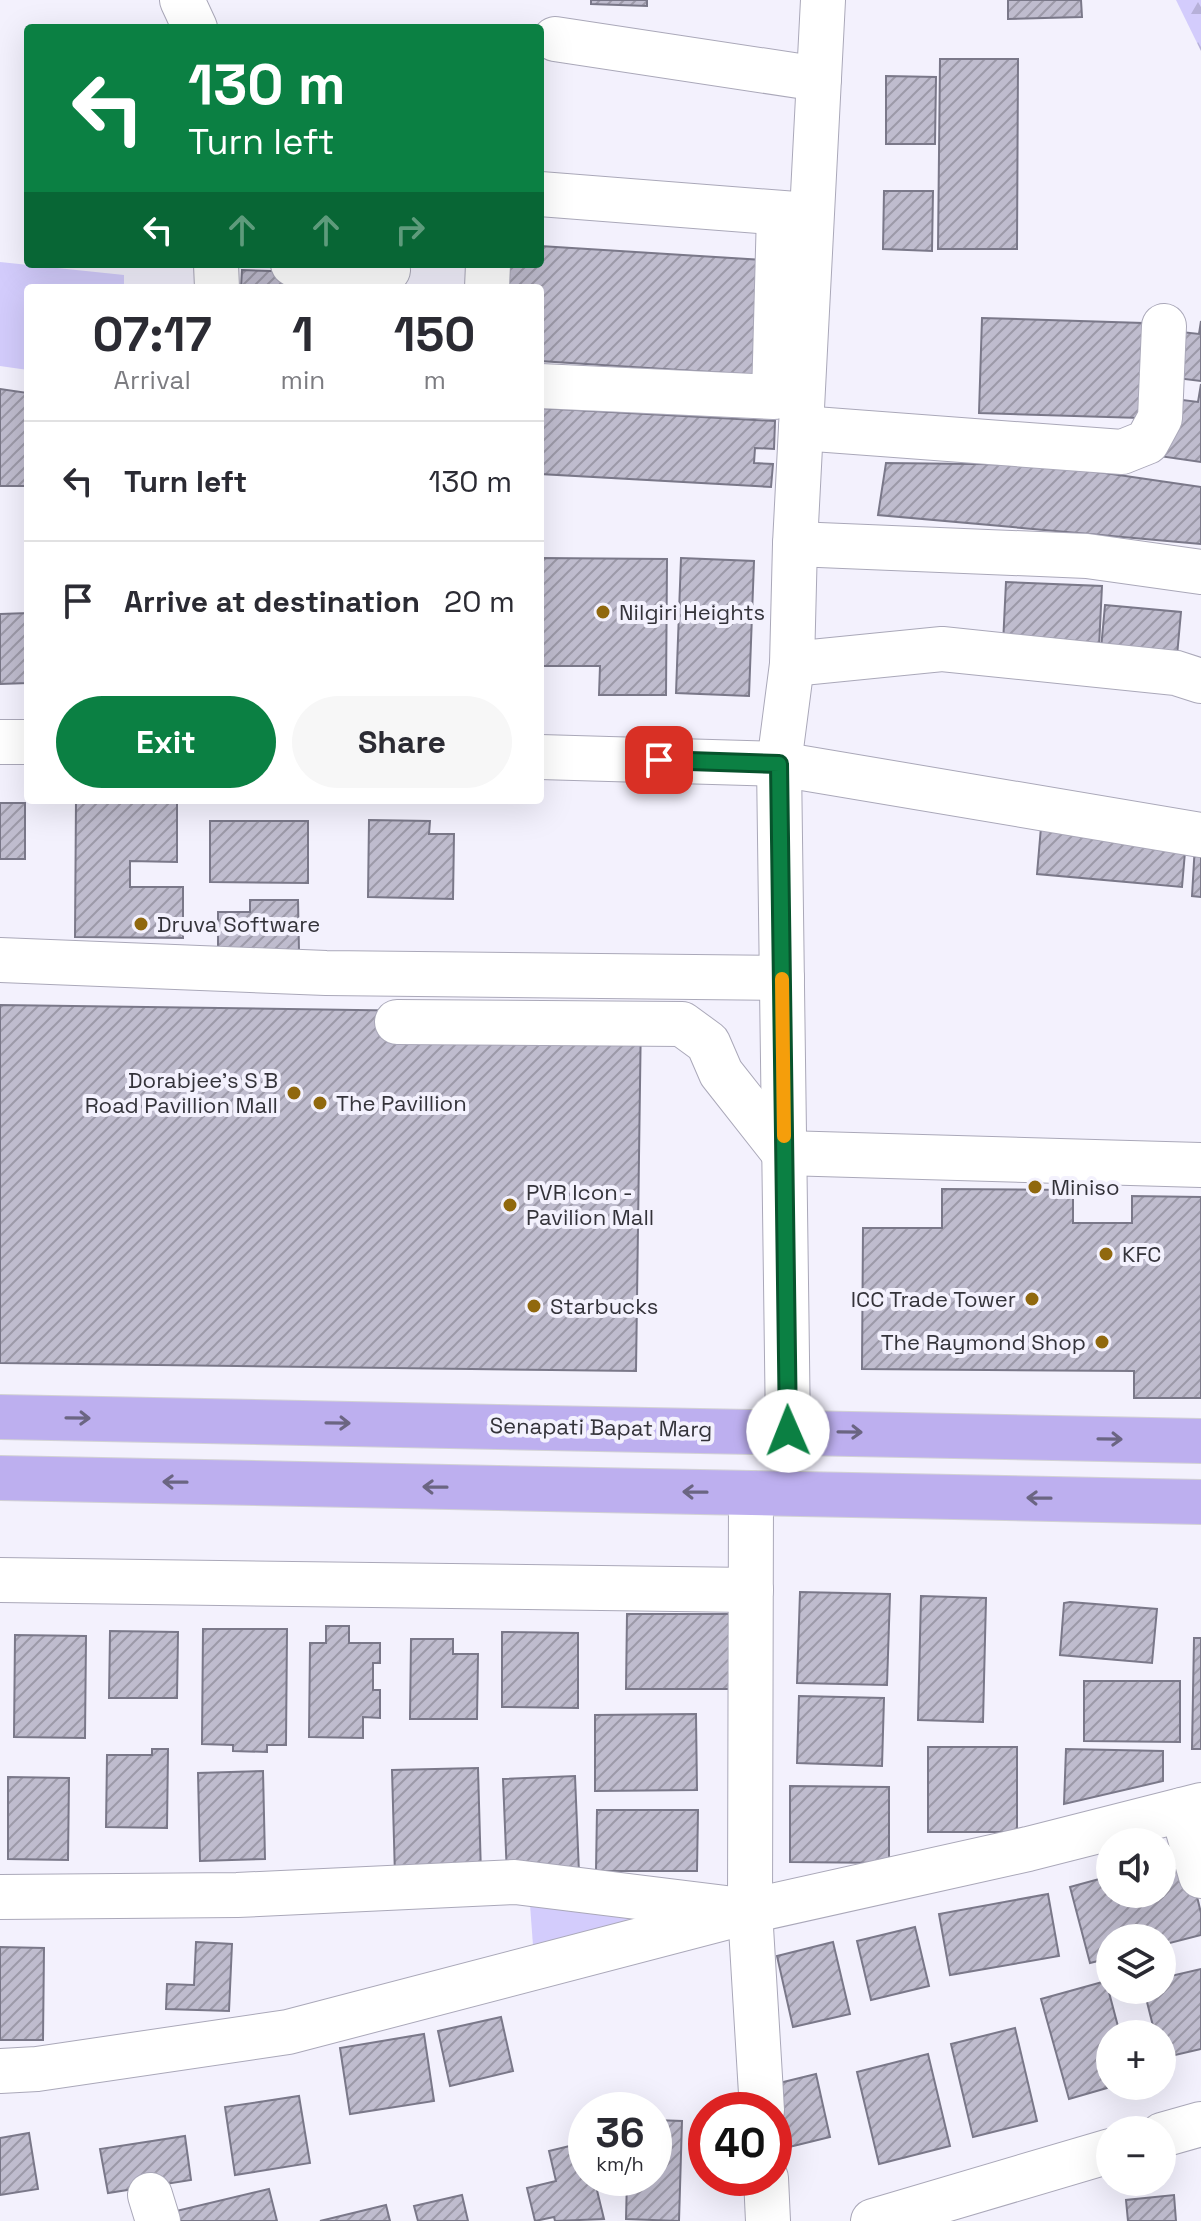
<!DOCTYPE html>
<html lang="en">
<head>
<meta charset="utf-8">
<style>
  :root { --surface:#fff; --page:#f7f7f7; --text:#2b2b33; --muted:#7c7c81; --line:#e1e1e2; --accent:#0b8043 }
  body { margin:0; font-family:"Space Grotesk",sans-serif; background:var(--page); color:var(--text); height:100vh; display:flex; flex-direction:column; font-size:30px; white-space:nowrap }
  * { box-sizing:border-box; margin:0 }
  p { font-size:26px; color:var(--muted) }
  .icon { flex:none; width:44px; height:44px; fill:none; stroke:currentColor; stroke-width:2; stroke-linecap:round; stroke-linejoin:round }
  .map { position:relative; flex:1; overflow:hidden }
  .sheet { position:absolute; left:24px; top:284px; width:520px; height:520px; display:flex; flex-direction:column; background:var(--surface); border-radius:8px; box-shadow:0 8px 32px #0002 }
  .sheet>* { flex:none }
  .guide { position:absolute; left:24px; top:24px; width:520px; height:244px; border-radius:8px; box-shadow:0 8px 32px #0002; background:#0b8043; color:#fff; overflow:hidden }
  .tools { position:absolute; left:1096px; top:1828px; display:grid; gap:16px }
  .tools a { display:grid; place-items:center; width:80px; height:80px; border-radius:50%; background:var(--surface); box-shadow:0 8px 32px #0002; font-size:40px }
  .speed { position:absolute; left:568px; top:2092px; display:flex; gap:16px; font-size:40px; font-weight:700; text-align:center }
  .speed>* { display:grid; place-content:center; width:104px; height:104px; border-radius:50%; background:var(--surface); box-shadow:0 8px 32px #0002; line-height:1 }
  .speed small { font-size:20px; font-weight:400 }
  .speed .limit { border:12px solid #d22; background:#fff; color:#111 }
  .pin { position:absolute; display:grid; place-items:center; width:68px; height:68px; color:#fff; margin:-34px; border-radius:16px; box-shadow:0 4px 12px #0006 }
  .me { position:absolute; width:88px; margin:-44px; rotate:359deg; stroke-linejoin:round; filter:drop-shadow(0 0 6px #0008) }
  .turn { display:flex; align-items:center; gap:28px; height:168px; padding:0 32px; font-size:36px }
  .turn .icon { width:104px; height:104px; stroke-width:2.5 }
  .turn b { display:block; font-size:56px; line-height:68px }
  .lanes { display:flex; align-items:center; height:76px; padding:0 32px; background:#0003; justify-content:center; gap:40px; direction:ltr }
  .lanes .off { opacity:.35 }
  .eta { display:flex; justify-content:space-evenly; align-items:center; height:136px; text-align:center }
  .eta b { font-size:48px; font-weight:700; line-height:56px }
  .action { display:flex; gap:16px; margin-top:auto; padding:16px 32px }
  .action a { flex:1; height:92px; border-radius:48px; background:var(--accent); color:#fff; font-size:32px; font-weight:700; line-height:92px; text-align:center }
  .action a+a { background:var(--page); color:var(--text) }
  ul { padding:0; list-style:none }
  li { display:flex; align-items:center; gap:24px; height:120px; padding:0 32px; border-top:2px solid var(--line) }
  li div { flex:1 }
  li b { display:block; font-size:30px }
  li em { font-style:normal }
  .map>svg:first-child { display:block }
  .forest { fill:url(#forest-firs) }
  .park { fill:#d3ccfc }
  .building { fill:url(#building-hatch); stroke:#7a7889; stroke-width:2 }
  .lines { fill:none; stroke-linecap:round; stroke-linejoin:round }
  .minor-casing { stroke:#aaa8b9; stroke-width:46 }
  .major-casing { stroke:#d2d2d4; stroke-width:46 }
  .minor { stroke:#fff; stroke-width:44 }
  .major { stroke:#bdafef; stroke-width:44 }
  .oneway { stroke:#6b6582 }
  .route-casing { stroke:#07532c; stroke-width:20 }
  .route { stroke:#0b8043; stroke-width:14 }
  .slow { stroke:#f59e0b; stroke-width:14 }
  .poi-dot { fill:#90680e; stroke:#f3f1fd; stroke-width:3 }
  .labels { text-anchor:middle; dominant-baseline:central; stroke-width:8; stroke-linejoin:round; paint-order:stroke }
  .poi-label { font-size:22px; fill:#34333a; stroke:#f3f1fd; text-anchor:start }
  .street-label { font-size:22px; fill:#34333a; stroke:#f3f1fd }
</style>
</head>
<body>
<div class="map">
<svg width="1201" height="2221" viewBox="0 0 1201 2221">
  <defs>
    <pattern id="forest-firs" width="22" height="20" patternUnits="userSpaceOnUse" patternTransform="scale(2)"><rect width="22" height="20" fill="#d3ccfc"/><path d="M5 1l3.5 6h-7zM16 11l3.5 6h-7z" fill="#b6b0d9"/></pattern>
    <pattern id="building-hatch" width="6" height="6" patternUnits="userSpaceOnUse" patternTransform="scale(2)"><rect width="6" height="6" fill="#bfbcce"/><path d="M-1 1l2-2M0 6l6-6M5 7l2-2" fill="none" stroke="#9c99a8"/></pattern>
  </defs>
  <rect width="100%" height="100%" fill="#f3f1fd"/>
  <polygon class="forest" points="1177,0 1201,0 1201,51 1176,0"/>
  <g class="park">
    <polygon points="0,262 124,275 124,288 28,288 28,370 0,366"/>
    <polygon points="529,1891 701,1912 534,1959"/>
  </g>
  <g class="building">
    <polygon points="591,0 647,0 647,6 591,4"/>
    <polygon points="1008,0 1081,0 1082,17 1008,19"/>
    <polygon points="940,59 1018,59 1017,249 938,249"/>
    <polygon points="886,76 936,77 935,144 886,144"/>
    <polygon points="884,191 933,191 932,251 883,249"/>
    <polygon points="540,246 763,260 756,375 540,361 540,288 501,288 502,264 540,264"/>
    <polygon points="242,270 304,272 304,288 241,288"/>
    <polygon points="982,318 1143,323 1140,418 979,413"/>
    <polygon points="1201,321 1201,381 1176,378 1182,332 1199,334"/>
    <polygon points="1201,384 1201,462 1159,456 1167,398 1198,402"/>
    <polygon points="0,389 28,393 28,486 0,486"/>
    <polygon points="540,408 775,421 774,449 755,448 754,463 773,464 771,487 540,474"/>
    <polygon points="886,463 1050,465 1201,487 1201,544 878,515"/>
    <polygon points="540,558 667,559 666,695 599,695 600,666 540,666"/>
    <polygon points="681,558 754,561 749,696 676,693"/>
    <polygon points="1006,582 1102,586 1099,647 1003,644"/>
    <polygon points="1105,605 1181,612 1177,656 1101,649"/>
    <polygon points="28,613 28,683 0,684 0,614"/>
    <polygon points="76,800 177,800 177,862 130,861 130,887 183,887 183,938 75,937"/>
    <rect x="0" y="803" width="25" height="56"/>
    <polygon points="369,820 430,821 429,834 454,834 453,899 368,897"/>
    <polygon points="210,821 308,821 308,883 210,882"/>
    <polygon points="1041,827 1186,840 1182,887 1037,874"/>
    <polygon points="1195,844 1201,844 1201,897 1192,896"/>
    <polygon points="250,900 298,900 299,951 218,952 218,912 250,912"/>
    <polygon points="0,1005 641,1014 636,1371 0,1363"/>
    <polygon points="942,1189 1073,1190 1073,1223 1132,1223 1132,1196 1201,1197 1201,1398 1134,1398 1134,1371 862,1369 863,1228 942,1228"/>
    <polygon points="800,1592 890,1594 887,1685 797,1683"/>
    <polygon points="921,1596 986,1598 983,1722 918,1720"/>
    <polygon points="1070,1602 1157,1609 1152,1663 1060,1655 1064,1603"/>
    <polygon points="627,1614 729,1614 729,1689 626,1689"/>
    <polygon points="326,1626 349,1626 349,1643 380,1643 380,1663 373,1663 373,1690 380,1690 380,1718 363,1717 363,1738 309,1737 310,1643 326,1643"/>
    <polygon points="203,1629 287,1629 286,1745 267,1745 267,1752 233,1751 233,1745 202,1744"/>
    <polygon points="110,1631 178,1632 177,1698 109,1698"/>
    <polygon points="502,1632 578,1633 578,1708 502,1707"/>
    <polygon points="15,1635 86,1636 85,1738 14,1737"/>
    <polygon points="1194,1638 1201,1638 1201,1749 1192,1749"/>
    <polygon points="411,1639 453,1639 453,1654 478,1654 477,1719 410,1719"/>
    <polygon points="1084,1681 1180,1681 1180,1742 1084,1741"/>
    <polygon points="799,1696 884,1698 882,1766 797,1763"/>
    <polygon points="696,1714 697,1790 595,1791 595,1715"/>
    <rect x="928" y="1747" width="89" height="85"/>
    <polygon points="152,1749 168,1749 167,1828 106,1827 107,1755 152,1755"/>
    <polygon points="1066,1749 1163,1751 1163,1781 1064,1804"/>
    <polygon points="478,1768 481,1874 395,1876 392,1770"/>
    <polygon points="263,1771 265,1859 200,1861 198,1773"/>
    <polygon points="575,1776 579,1873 507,1876 503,1779"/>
    <polygon points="8,1777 69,1778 68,1860 8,1859"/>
    <polygon points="790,1786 889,1787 889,1863 790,1862"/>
    <polygon points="597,1810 698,1810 697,1871 596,1871"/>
    <polygon points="1187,1856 1201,1913 1201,1935 1162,1945 1162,1938 1110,1938 1110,1958 1090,1963 1070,1887 1110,1876 1110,1894 1162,1894 1162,1863"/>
    <polygon points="1048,1894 1059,1956 950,1975 939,1914"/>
    <polygon points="915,1927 929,1986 871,2000 857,1941"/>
    <polygon points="196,1942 232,1944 229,2011 166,2009 167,1984 194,1985"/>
    <polygon points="833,1942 850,2014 793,2027 777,1956"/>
    <polygon points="0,1947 44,1948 43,2040 0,2040"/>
    <polygon points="1201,1969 1201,2049 1162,2058 1162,2034 1155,2034 1144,1990 1162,1990 1162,1978"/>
    <polygon points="1106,1981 1120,2034 1110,2034 1110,2086 1114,2086 1069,2099 1041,1999"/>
    <polygon points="501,2017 513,2071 450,2086 438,2031"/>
    <polygon points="1015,2028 1037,2121 973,2137 951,2044"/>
    <polygon points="424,2034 434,2101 350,2114 340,2048"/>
    <polygon points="928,2054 950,2146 879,2164 857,2072"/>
    <polygon points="816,2074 830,2137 785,2148 771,2085"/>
    <polygon points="299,2096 310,2163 235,2175 225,2107"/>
    <polygon points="654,2120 682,2121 679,2221 626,2219 627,2178 654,2178"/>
    <polygon points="29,2133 38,2189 0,2195 0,2138"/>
    <polygon points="185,2136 191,2180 108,2193 100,2149"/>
    <polygon points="586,2142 586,2178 594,2178 604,2219 555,2221 554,2217 535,2221 527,2188 556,2181 549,2151"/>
    <polygon points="269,2189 277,2221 170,2221 168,2213"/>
    <polygon points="462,2195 468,2221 418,2221 414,2206"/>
    <polygon points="1174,2195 1176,2221 1128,2221 1126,2200"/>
    <polygon points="386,2205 390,2221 320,2221"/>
  </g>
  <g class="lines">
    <defs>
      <g id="minor">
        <polyline points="182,0 195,28"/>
        <polyline points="555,39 819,79"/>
        <polyline points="540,194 809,215"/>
        <polyline points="216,264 217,288"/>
        <polyline points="293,264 388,270"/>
        <polyline points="487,288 488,264"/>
        <polyline points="540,386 774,397 779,213"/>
        <polyline points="801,428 1122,452 1147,442 1160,418 1164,326"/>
        <polyline points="795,544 1087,556 1201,572"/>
        <polyline points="792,664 942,649 1176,673 1201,681"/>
        <polyline points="0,742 28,742"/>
        <polyline points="540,757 779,764 1201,835"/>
        <polyline points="0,960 326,973 782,978"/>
        <polyline points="397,1022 682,1024 708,1043 721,1073 784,1153 1201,1165"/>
        <polyline points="788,1431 779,764 792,664 795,544 823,0"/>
        <polyline points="751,1493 750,1911 762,2110"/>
        <polyline points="0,1580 751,1590"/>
        <polyline points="1182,1810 1201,1876"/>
        <polyline points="0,1897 237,1895 515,1882 750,1911 1028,1849 1201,1805"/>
        <polyline points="0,2071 37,2069 288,2032 728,1917"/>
        <polyline points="1162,2135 1201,2124"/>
        <polyline points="766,2178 768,2221"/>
        <polyline points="150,2195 158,2221"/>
        <polyline points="873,2221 1110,2151"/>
      </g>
      <g id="major">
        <polyline points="0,1417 1201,1441"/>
        <polyline points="0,1478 1201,1502"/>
      </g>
    </defs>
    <use href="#minor" class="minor-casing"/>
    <use href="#major" class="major-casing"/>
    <use href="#minor" class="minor"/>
    <use href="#major" class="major"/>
  </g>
  <defs><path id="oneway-shaft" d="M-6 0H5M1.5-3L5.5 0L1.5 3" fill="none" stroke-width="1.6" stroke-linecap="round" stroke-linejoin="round" transform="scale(2)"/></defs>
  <g class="oneway">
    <use href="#oneway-shaft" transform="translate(78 1418) rotate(1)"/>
    <use href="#oneway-shaft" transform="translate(338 1423) rotate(1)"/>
    <use href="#oneway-shaft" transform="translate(850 1432) rotate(1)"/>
    <use href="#oneway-shaft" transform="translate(1110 1439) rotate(1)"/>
    <use href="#oneway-shaft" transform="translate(175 1482) rotate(-179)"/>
    <use href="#oneway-shaft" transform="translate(435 1487) rotate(-179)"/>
    <use href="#oneway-shaft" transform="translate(695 1492) rotate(-179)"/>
    <use href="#oneway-shaft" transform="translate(1039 1498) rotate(-179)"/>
  </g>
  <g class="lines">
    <defs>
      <polyline id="route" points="659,760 779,764 788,1431"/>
    </defs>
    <use href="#route" class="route-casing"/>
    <use href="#route" class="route"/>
    <polyline class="slow" points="782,979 784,1136"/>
  </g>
  <g class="poi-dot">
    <circle cx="603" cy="612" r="8"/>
    <circle cx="141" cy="924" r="8"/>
    <circle cx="294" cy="1093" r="8"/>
    <circle cx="320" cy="1103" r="8"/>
    <circle cx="1035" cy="1187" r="8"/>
    <circle cx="510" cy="1205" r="8"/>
    <circle cx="1106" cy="1254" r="8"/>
    <circle cx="1032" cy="1299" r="8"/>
    <circle cx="534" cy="1306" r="8"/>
    <circle cx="1102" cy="1342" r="8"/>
  </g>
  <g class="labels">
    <g class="poi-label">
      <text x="619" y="612">Nilgiri Heights</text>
      <text x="157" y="924">Druva Software</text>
      <text x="278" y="1080" text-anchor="end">Dorabjee's S B<tspan x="278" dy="25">Road Pavillion Mall</tspan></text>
      <text x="336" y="1103">The Pavillion</text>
      <text x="1051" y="1187">Miniso</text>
      <text x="526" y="1192">PVR Icon -<tspan x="526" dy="25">Pavilion Mall</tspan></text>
      <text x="1122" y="1254">KFC</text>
      <text x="1016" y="1299" text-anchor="end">ICC Trade Tower</text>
      <text x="550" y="1306">Starbucks</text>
      <text x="1086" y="1342" text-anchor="end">The Raymond Shop</text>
    </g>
    <g class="street-label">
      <text transform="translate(601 1427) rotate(1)">Senapati Bapat Marg</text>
    </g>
  </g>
</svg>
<div class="tools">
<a><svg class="icon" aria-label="sound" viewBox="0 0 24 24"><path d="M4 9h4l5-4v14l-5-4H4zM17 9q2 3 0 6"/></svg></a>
<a><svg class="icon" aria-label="layers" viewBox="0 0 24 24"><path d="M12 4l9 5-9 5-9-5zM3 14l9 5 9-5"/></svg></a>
<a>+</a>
<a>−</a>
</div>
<div class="speed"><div>36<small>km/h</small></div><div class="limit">40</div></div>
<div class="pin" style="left:659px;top:760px;background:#d93025"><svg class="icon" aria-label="arrive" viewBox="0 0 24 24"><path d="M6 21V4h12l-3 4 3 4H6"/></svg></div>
<svg class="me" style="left:788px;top:1431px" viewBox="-20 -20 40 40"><circle r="19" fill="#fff"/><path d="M0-13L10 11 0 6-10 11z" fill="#0b8043"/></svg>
<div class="guide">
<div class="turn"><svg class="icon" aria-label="left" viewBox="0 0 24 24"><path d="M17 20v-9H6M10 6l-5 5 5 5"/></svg><div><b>130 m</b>Turn left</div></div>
<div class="lanes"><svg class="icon" aria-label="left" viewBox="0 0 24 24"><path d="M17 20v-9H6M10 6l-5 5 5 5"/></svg><svg class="icon off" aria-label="ahead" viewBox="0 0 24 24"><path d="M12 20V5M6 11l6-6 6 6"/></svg><svg class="icon off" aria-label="ahead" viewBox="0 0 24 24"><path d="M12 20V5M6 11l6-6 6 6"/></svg><svg class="icon off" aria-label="right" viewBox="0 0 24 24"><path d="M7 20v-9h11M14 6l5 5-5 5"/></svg></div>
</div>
<section class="sheet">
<div class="eta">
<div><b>07:17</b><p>Arrival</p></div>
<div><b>1</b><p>min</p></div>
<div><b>150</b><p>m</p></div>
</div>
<ul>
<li><svg class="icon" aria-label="left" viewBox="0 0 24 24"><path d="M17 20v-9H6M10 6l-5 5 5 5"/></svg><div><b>Turn left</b></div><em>130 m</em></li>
<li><svg class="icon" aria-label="arrive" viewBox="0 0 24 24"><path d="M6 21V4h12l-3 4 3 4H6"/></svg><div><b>Arrive at destination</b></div><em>20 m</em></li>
</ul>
<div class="action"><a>Exit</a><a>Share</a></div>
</section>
</div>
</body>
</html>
